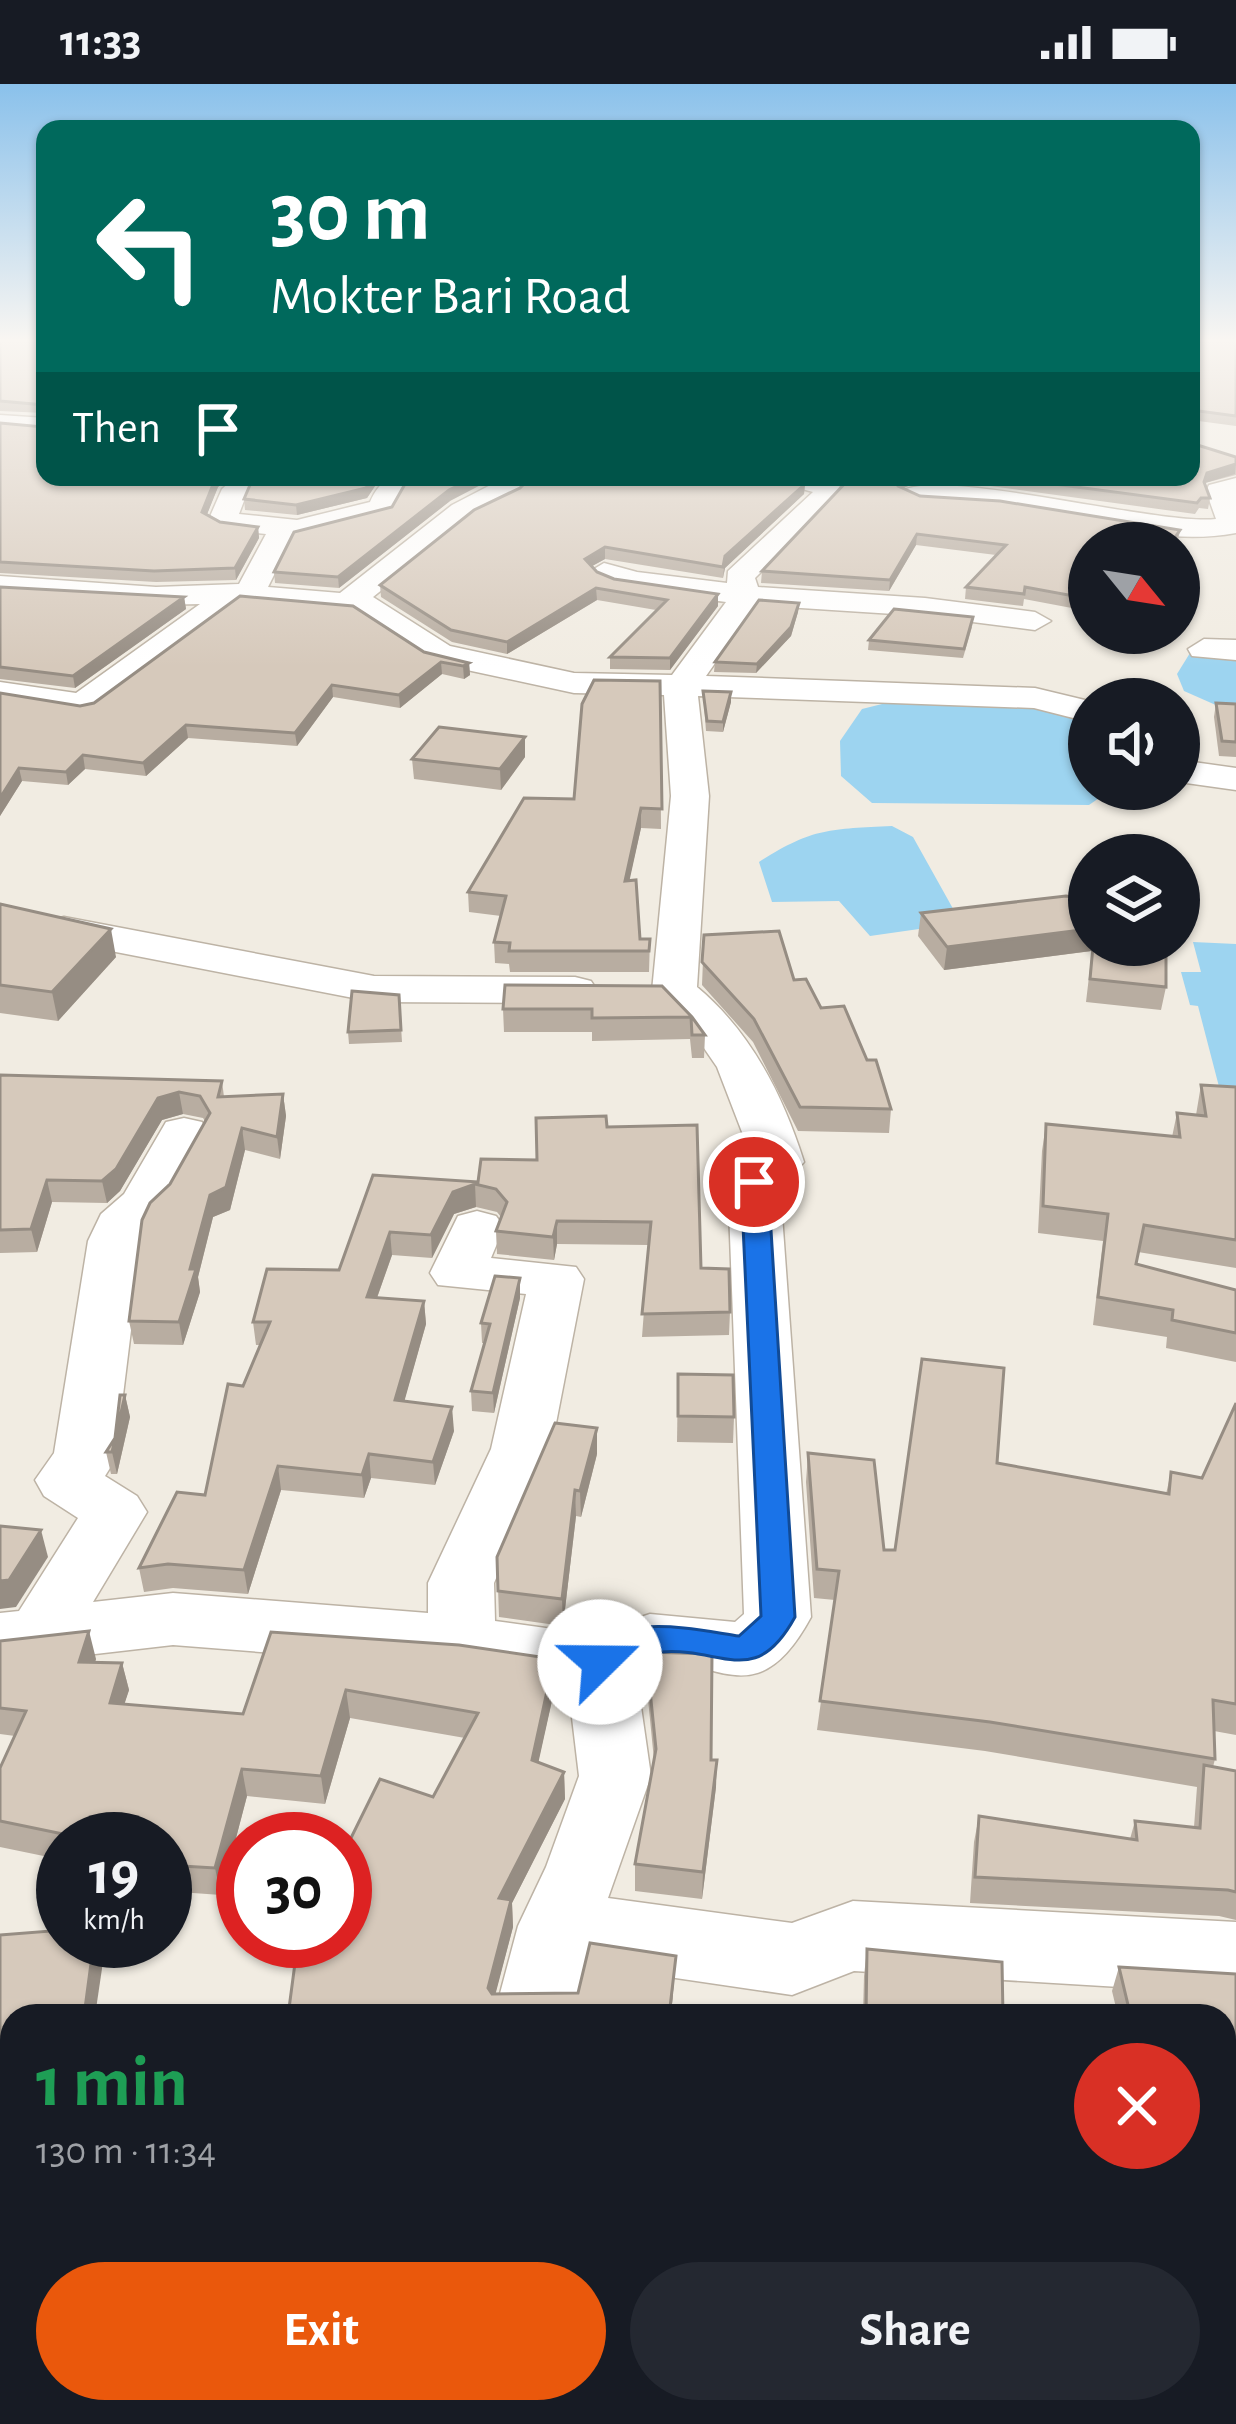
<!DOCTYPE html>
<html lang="en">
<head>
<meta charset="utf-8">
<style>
  :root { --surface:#171b24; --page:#242831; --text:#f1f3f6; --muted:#9ea1a6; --accent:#ea580c }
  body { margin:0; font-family:"Alegreya Sans",sans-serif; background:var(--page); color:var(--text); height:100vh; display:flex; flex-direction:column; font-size:45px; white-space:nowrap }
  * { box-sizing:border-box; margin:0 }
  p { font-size:39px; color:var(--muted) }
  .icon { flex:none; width:66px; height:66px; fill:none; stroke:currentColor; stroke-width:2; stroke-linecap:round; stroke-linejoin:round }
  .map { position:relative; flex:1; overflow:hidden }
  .panel { position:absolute; left:0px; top:1920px; width:1236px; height:420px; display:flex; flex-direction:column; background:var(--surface); border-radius:36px 36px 0 0; box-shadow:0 3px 9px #0004 }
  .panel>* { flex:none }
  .top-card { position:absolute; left:36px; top:36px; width:1164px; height:366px; border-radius:24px; box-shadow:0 3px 9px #0004; background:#00695c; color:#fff; overflow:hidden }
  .needle { width:78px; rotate:120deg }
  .controls { position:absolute; left:1068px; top:438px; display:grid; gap:24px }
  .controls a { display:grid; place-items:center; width:132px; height:132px; border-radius:50%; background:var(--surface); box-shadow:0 3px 9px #0004; font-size:60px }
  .speed { position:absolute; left:36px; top:1728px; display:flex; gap:24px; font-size:60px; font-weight:700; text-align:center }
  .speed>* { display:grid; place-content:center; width:156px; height:156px; border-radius:50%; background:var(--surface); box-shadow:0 3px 9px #0004; line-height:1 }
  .speed small { font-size:30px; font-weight:400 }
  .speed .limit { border:18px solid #d22; background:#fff; color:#111 }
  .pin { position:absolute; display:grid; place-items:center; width:102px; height:102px; color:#fff; margin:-51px; border:6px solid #fff; border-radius:50%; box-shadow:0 3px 12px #0007 }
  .me { position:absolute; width:132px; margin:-66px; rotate:68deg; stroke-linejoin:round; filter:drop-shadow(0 0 9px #0008) }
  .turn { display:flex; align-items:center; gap:42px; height:252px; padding:0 36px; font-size:54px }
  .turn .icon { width:156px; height:156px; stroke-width:2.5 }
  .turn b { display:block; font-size:84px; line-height:102px }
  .then { display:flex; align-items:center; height:114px; padding:0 36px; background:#0003; gap:24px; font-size:45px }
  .round { display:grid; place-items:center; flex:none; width:126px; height:126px; border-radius:63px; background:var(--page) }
  .head { display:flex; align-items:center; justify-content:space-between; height:204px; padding:0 36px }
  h1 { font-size:72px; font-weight:600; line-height:90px; color:#1e9e55 }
  .button { display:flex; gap:24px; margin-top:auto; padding:24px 36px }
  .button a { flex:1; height:138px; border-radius:72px; background:var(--accent); color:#fff; font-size:48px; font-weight:600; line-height:138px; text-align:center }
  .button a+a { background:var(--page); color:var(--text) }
  .status { display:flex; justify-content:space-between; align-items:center; height:84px; padding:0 60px; background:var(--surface); direction:ltr }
  .status svg { height:33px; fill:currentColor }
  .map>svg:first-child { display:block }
  .water { fill:#9dd4f0 }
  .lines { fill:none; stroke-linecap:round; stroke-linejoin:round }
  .minor-casing { stroke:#bdb3a5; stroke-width:3 }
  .minor { fill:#fff; fill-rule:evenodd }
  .wall { fill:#b8ada1 }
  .shaded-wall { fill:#968d83 }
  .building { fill:#d6c9bb; stroke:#968d83; stroke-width:3 }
  .route { fill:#1a73e8; stroke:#114b97; stroke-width:3 }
</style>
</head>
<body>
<div class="status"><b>11:33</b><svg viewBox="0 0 49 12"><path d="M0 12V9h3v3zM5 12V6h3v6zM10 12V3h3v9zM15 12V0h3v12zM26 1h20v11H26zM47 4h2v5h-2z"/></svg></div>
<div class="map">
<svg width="1236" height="2340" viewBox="0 0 1236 2340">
  <rect width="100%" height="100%" fill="#f1ece2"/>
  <g class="water">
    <polygon points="1190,569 1236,571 1236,622 1218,622 1184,607 1177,590"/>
    <polygon points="902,615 1049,625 1089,633 1089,705 1112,705 1089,721 872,719 841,692 840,657 862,625"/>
    <path d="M892 742 913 753 961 839 870 852 839 817 772 818 759 778C812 744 830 745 892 742Z"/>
    <polygon points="1193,858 1236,860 1236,1018 1223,1018 1198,922 1190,921 1181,888 1201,888"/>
  </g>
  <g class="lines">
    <defs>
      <g id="minor">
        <polygon points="0,331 45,334 45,348 0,345"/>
        <path d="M235 393H266L247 409 239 430 297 436 370 418C382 390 396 393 423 393L402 408 392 429 292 455 268 503 340 509 452 421 506 393H535L517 412 472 433 373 513 450 562 574 589 672 591 726 518C692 513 612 512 589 488L604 479 637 488 727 499 728 487 813 408 780 399 776 393H819L845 405 755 494 758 503 925 514 1035 528 1051 537 1035 546 925 532 756 521 706 592 1035 604 1089 617V638L1034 624 698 612 709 712 697 903C751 948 783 1011 804 1078L780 1103 811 1533C749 1648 703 1551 636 1588L651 1692 608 1814 792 1839 853 1817 1236 1838V1910L854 1887 792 1911 587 1881 576 1932H494L518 1842 546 1783 579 1692 568 1600 462 1584 173 1561 0 1581V1529L19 1527 78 1434 44 1412 35 1396 54 1369 88 1157 101 1130 124 1110 166 1038 184 1034 202 1038 209 1049 170 1120 150 1139 142 1157 115 1376 105 1392 137 1412 147 1428 93 1518 173 1509 428 1529V1499L491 1365 526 1210 438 1201 430 1189 458 1132 477 1127 496 1132 504 1143 491 1174 576 1183 584 1195 551 1365 494 1499 495 1537 589 1550 650 1530 735 1538 744 1530 728 1098 752 1074 717 983 695 951 652 907 671 712 664 611 574 609 439 580 427 577 356 529 240 519 95 627 83 630 0 618V598L76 609 200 520 156 521 0 510V492L156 503 239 500 266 450 222 445 208 437 222 405Z"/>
        <path d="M1236 394V449C1155 464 1079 431 999 423 973 420 919 427 900 409 930 380 1157 442 1216 435L1206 407 1209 401Z"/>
        <polygon points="1204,555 1236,556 1236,576 1192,572 1188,565"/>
        <polygon points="1179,676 1236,684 1236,706 1179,698"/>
        <polygon points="64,833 374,892 575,893 591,897 597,906 591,915 575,919 374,918 49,855 43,846 49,837"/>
        <polygon points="441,2328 537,2328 536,2340 440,2340"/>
      </g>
    </defs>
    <use href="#minor" class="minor-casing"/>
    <use href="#minor" class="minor"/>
  </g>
  <g class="wall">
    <polygon points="0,255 45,255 45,329 0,327"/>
    <polygon points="1191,255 1192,257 1236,255 1236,342 1191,336"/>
    <polygon points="0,339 45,393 230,393 218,403 207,430 220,438 258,443 259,454 236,496 156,498 0,489"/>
    <polygon points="1236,373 1236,391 1205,399 1210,414 1208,425 1199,424 1195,430 954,397 918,398 903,404 920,412 1180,446 1178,457 1089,459 1077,525 1024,515 1023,522 965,515 966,503 996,471 916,461 889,507 761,499 762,487 843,401 828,393 1191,393"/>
    <polygon points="258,393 386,393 377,399 367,414 297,431 245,426 244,415"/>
    <polygon points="805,400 804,410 725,484 723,494 605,475 592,482 597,488 614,495 718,510 718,522 670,586 610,585 610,573 656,526 597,516 507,570 452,558 381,513 380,501 520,404"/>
    <polygon points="450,417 339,504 275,499 274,488 392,423"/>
    <polygon points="0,503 184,513 186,525 75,604 0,595"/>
    <polygon points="799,519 798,528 791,552 756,589 714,588 715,578"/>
    <polygon points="972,543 963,574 868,566 869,556"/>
    <polygon points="424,568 469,579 470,591 464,595 442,590 400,624 333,613 297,662 188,654 146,692 85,685 68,701 22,697 0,732 0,609 80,622"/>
    <polygon points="660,597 661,745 641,744 629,796 640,855 650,855 649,888 510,888 509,880 495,879 494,858 501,832 469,828 468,808 574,715"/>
    <polygon points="703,607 731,608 731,618 723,648 706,647"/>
    <polygon points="1216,619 1236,620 1236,673 1219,672 1214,633"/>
    <polygon points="525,673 501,706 414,695 412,675"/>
    <polygon points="0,820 116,873 58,937 0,929"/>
    <polygon points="921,829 1089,861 1137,861 1113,864 1166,903 1161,926 1086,918 1092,867 944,886 918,852"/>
    <polygon points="704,851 821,924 867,976 891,1025 889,1049 798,1047 753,958 702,901"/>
    <polygon points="505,901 692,933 705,951 704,974 692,974 690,955 592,957 592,948 504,948 503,925"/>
    <polygon points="399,911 402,958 349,960 348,948"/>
    <polygon points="0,991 222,997 224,1013 283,1010 286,1032 280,1075 245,1066 230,1126 213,1133 198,1193 200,1208 183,1261 134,1260 129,1237 170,1100 205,1037 203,1034 183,1030 162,1036 120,1107 107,1119 52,1118 37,1168 0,1169"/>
    <polygon points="1201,1001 1236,1003 1236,1184 1138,1168 1136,1180 1236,1206 1236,1278 1166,1264 1167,1253 1093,1241 1103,1157 1038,1149 1042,1067 1046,1040 1172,1053 1177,1029 1196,1031"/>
    <polygon points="607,1043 730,1228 729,1251 642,1253 649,1161 557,1160 554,1176 497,1170 496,1147 501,1133 497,1128 476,1123 454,1130 432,1174 392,1171 377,1214 424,1217 426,1240 404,1317 454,1347 435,1401 371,1394 364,1414 281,1406 248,1510 173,1504 144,1508 139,1484 205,1411 243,1302 260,1261 256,1261 253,1238 339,1186 373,1091 478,1098 537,1076"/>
    <polygon points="520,1194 520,1214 494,1329 472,1327 471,1307 484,1259 482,1259 481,1239"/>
    <polygon points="678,1290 734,1333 733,1359 677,1358"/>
    <polygon points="125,1311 130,1333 117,1390 111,1390 106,1368 115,1354"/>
    <polygon points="1236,1319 1236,1651 1214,1647 1215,1675 1213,1683 1236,1687 1236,1836 1219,1832 970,1819 974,1758 979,1732 1130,1755 1135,1737 1194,1743 1197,1703 985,1667 817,1646 835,1516 814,1514 806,1398 808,1369 884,1466 895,1466 997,1379 1166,1410 1171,1388 1202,1394"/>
    <polygon points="597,1370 581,1433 576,1432 563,1542 499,1533 497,1473"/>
    <polygon points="271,1548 555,1603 538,1678 564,1688 565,1715 512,1819 513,1843 495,1910 578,1909 676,1872 671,1932 288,1932 433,1713 465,1654 350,1634 325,1720 247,1712 221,1811 165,1807 165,1755 63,1755 63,1776 0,1763 0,1684 15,1652 0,1650 0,1557 96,1575 95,1578 122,1579 129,1606 124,1620 243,1630"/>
    <polygon points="646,1568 716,1703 702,1815 635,1807 635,1780 654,1676 646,1595"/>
    <polygon points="0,1851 100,1857 104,1871 12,1932 12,2203 0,2202"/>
    <polygon points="867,1865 1003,1932 863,1932 864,1892"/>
    <polygon points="1119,1883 1236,1890 1236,2316 1224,2313 1228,2102 1224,2101 1224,1932 1118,1932 1112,1907"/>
    <polygon points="210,2328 234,2328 232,2334"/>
    <polygon points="1057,2328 1153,2328 1149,2340 1095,2340"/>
  </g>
  <g class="shaded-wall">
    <polygon points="1236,380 1235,390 1205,399 1202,409 1207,389"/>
    <polygon points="216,393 230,393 218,403 204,438 202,428"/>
    <polygon points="373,393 386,393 377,399 367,414 297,431 296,421"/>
    <polygon points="476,393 496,393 450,417 339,504 338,493 449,406"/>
    <polygon points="905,393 919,393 918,398 896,407 897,396"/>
    <polygon points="805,400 804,410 725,484 723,494 725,472"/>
    <polygon points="258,443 259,454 236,496 235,484"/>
    <polygon points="917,450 916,461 889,507 890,496"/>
    <polygon points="605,463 605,475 585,486 585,475"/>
    <polygon points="596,504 597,516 507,570 507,558"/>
    <polygon points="1089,504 1089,514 1077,525 1079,513"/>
    <polygon points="718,510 718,522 670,586 670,574"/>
    <polygon points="184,513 186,525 75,604 73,592"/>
    <polygon points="799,519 798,528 791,552 756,589 757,580"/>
    <polygon points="441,578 442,590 400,624 399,611"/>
    <polygon points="469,579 470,591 464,595 463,582"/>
    <polygon points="332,601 333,613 297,662 295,649"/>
    <polygon points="731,608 731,618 723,648 723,638"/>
    <polygon points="186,641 188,654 146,692 143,679"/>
    <polygon points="525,653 525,673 501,706 500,685"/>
    <polygon points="83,671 85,685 68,701 66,688"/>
    <polygon points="19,684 22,697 0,732 0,714"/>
    <polygon points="641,724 641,744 625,817 625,797"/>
    <polygon points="111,845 116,873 58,937 52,908"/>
    <polygon points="1089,845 1089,861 1137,861 944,886 947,863"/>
    <polygon points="179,1008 183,1030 162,1036 120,1107 107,1119 102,1097 158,1014"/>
    <polygon points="283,1010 286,1032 280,1075 277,1053"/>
    <polygon points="242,1044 245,1066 230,1126 213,1133 198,1193 200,1208 183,1261 179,1238 190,1185 210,1111"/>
    <polygon points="47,1096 52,1118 37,1168 31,1145"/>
    <polygon points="475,1100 476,1123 454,1130 432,1174 431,1151 453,1108"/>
    <polygon points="557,1137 557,1160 554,1176 553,1153"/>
    <polygon points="390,1148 392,1171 369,1236 367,1213"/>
    <polygon points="520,1194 520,1214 494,1329 493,1309"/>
    <polygon points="424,1217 426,1240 398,1340 395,1316"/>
    <polygon points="125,1311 130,1333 117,1390 112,1368"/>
    <polygon points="452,1323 454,1347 435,1401 433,1378"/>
    <polygon points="597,1344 597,1370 581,1433 580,1407"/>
    <polygon points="369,1370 371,1394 364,1414 362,1391"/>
    <polygon points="278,1382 281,1406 248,1510 244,1486"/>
    <polygon points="575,1406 576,1432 563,1542 562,1515"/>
    <polygon points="41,1446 48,1473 16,1523 0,1525 0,1497"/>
    <polygon points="89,1547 96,1575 86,1605 79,1578"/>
    <polygon points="554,1575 555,1603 533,1703 532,1676"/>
    <polygon points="122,1579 129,1606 116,1646 110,1619"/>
    <polygon points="346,1606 350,1634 325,1720 321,1692"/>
    <polygon points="717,1676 716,1703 702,1815 703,1788"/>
    <polygon points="242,1685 247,1712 221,1811 215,1784"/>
    <polygon points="564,1688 565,1715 512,1819 513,1843 490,1931 488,1904 499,1814"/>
    <polygon points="94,1857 100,1857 104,1871 95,1932 84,1932"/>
    <polygon points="676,1872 671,1932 669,1932"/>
    <polygon points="72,2328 90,2328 86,2340 67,2340"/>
    <polygon points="439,2328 442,2328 443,2340 436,2340"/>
  </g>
  <g class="building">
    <polygon points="0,255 45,255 45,321 0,317"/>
    <polygon points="1191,255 1192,257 1196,255 1236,255 1236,332 1191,326"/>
    <polygon points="45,335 45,393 216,393 202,428 220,438 258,443 235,484 154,487 0,478 0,339 43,343"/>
    <polygon points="1191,359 1236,373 1236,380 1207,389 1204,398 1210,414 1201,414 1197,419 1000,393 1191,393"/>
    <polygon points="258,393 373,393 366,404 296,421 244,415 250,401"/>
    <polygon points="415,393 476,393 449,406 338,493 274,488 294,448 392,423 405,400"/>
    <polygon points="531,393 780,393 805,400 725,472 723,483 605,463 585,475 597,488 614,495 718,510 670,574 610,573 667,516 596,504 507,558 451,546 380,501 474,426 520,404"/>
    <polygon points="849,393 905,393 897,396 898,402 920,412 1000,417 1180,446 1171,459 1089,459 1089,504 1079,513 1025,503 1024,510 966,503 1006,461 917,450 890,496 762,487 850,394"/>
    <polygon points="0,503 184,513 73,592 0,583"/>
    <polygon points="240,512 353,522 424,568 469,579 463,582 441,578 399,611 332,601 295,649 186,641 143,679 83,671 66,688 19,684 0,714 0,609 80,622 94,619"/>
    <polygon points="759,516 799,519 791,543 757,580 715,578"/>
    <polygon points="894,525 973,533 964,565 869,556"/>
    <polygon points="594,596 660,597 662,725 641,724 625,797 636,796 640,855 650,855 649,867 509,867 510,859 494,858 506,812 468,808 524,714 574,715 582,620"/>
    <polygon points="703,607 731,608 723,638 707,637"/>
    <polygon points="1216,619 1236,620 1236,658 1222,657"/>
    <polygon points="439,643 525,653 500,685 412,675"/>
    <polygon points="1066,812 1089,816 1089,845 947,863 921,829"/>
    <polygon points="0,820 111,845 52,908 0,901"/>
    <polygon points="779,847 794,896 806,895 821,924 844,922 867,976 876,976 891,1025 800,1023 754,935 702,878 704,851"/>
    <polygon points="1093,862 1166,870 1166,903 1090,895"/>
    <polygon points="505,901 662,902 692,933 705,951 692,951 691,933 592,934 592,925 503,925"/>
    <polygon points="352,907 399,911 401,946 348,948"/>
    <polygon points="0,991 222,997 218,1013 283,1010 277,1053 242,1044 226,1103 210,1111 190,1185 196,1185 179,1238 129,1237 142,1136 150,1119 170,1100 210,1029 200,1012 179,1008 158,1014 116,1085 102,1097 47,1096 31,1145 0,1146"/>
    <polygon points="1201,1001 1236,1003 1236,1156 1144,1141 1136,1180 1236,1206 1236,1249 1172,1236 1173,1226 1098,1213 1108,1130 1043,1122 1046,1040 1180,1053 1177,1029 1206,1032"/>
    <polygon points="606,1032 607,1043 697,1041 701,1184 729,1185 730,1228 642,1230 651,1138 557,1137 553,1153 496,1147 507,1118 496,1105 475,1100 453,1108 431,1151 390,1148 367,1213 424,1217 395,1316 452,1323 433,1378 369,1370 362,1391 278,1382 244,1486 168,1480 139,1484 177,1408 205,1411 228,1300 243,1302 270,1238 253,1238 267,1185 339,1186 373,1091 478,1098 481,1075 537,1076 536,1034"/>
    <polygon points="495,1192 520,1194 493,1309 471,1307 490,1240 481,1239"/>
    <polygon points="922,1275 1004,1284 997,1379 1169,1410 1171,1388 1202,1394 1236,1319 1236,1620 1213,1616 1215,1675 990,1638 820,1617 839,1487 817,1485 808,1369 874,1376 884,1466 895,1466"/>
    <polygon points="678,1290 733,1291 734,1333 678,1332"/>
    <polygon points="120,1311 125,1311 112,1368 106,1368 115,1354"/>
    <polygon points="555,1339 597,1344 580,1407 575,1406 562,1515 498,1507 497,1473"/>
    <polygon points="0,1442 41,1446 9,1496 0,1497"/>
    <polygon points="89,1547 79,1578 122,1579 110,1619 243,1630 271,1548 459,1561 554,1575 532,1676 564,1688 499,1814 511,1816 488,1904 492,1910 578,1909 590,1859 676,1872 669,1932 288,1932 297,1864 300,1857 345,1857 345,1766 380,1695 433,1713 478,1629 346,1606 321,1692 242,1685 215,1784 165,1781 165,1755 87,1755 0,1737 0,1684 26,1627 0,1624 0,1557"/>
    <polygon points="646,1568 712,1570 711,1676 717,1676 703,1788 635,1780 656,1665"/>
    <polygon points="1204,1681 1236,1687 1236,1808 1228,1806 975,1793 979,1732 1137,1756 1135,1737 1200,1744"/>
    <polygon points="63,1846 63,1857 94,1857 84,1932 12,1932 12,2179 0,2178 0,1851"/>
    <polygon points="867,1865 1002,1878 1003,1932 866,1932"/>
    <polygon points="1119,1883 1236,1890 1236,2078 1224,2076 1224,1932 1187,1932 1187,1924 1129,1925"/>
    <polygon points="1236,2128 1236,2291 1232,2290"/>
    <polygon points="12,2219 12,2328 72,2328 67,2340 50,2338 49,2340 0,2340 0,2243"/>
    <polygon points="374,2328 439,2328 436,2340 370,2340"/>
    <polygon points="549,2328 754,2328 752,2340 548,2340"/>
  </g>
  <linearGradient id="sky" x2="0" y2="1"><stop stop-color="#8ac1eb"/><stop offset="0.44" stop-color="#f9f6f2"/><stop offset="1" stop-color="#f9f6f2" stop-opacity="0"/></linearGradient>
  <rect width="1236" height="583" fill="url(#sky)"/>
  <path class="route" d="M754 1090 768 1098 795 1533C755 1606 723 1563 661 1568 632 1570 624 1584 600 1592L587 1588 582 1578C611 1525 691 1545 739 1552L761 1532 741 1098Z"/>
</svg>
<div class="controls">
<a><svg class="needle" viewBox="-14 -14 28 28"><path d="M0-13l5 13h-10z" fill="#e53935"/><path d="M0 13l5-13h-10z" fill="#9ea1a6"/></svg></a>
<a><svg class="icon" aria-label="sound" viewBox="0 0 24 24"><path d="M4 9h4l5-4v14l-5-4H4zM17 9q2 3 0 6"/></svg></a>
<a><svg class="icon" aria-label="layers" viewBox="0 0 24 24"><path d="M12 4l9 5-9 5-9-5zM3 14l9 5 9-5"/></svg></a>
</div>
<div class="speed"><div>19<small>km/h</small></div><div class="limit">30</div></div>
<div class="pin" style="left:754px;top:1098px;background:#d93025"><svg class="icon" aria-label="arrive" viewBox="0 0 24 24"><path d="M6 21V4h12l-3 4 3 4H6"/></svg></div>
<svg class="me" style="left:600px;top:1578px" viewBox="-20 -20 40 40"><circle r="19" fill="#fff"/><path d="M0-13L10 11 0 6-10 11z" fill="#1a73e8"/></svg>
<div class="top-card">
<div class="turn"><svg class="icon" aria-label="left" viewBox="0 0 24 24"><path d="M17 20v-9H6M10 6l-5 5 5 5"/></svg><div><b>30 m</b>Mokter Bari Road</div></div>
<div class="then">Then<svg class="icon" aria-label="arrive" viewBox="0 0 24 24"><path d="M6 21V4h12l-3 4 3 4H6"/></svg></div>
</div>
<section class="panel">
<div class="head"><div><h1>1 min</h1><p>130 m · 11:34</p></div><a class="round" style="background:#d93025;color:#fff"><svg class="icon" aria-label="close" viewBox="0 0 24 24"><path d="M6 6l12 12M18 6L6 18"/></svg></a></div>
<div class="button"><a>Exit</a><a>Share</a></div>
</section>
</div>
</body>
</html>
